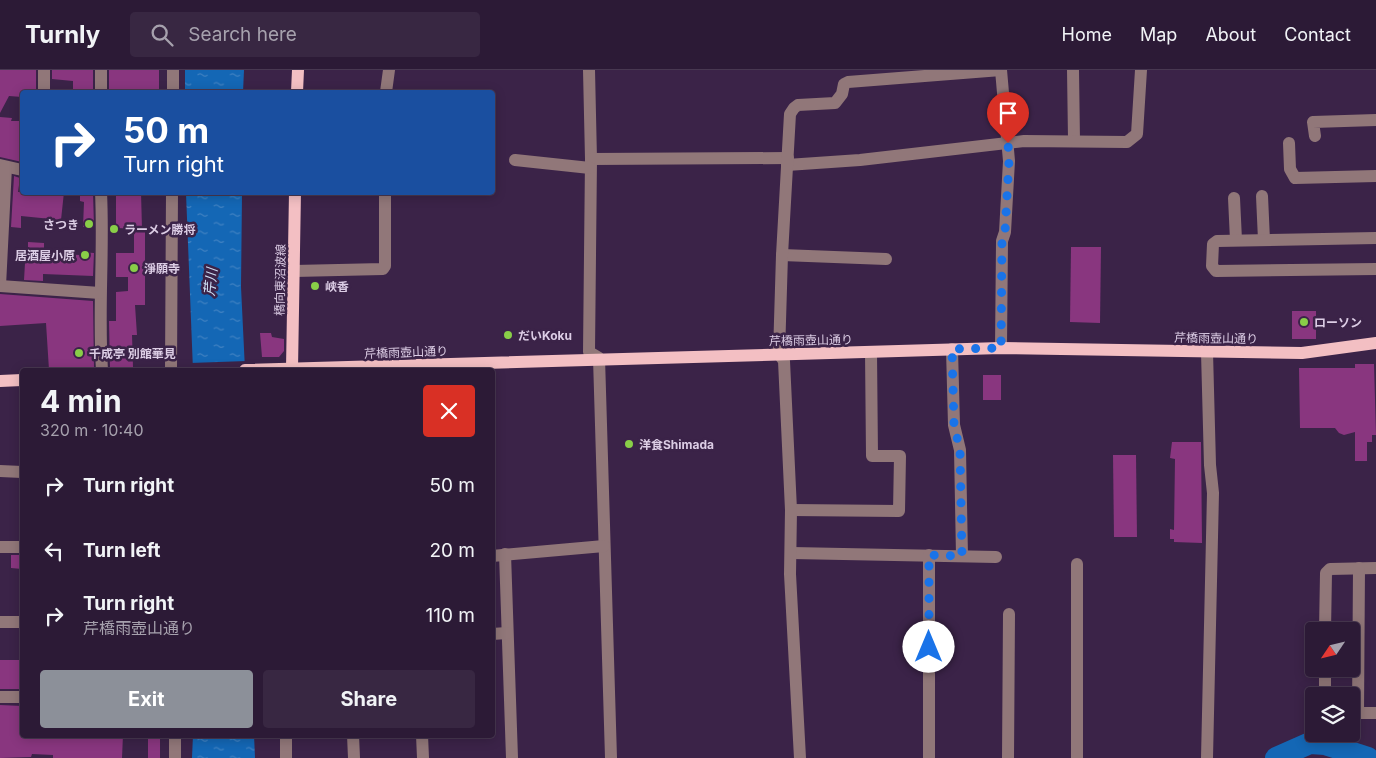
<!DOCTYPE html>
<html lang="en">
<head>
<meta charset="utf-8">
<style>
  :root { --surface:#2c1a36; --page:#382742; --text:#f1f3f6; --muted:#a6a1ad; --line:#483851; --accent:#8c9099 }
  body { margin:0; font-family:Inter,"Noto Sans JP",sans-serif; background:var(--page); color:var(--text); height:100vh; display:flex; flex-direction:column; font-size:19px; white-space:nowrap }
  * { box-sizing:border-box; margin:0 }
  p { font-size:16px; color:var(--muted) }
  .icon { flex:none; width:28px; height:28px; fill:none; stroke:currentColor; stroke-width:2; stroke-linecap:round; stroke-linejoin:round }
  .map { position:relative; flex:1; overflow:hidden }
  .sheet { position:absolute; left:20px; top:298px; width:475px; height:370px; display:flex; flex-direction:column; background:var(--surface); border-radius:5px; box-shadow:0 2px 12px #0003,0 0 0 1px var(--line) }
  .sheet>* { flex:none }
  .top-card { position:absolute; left:20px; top:20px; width:475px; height:105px; border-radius:5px; box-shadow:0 2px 12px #0003,0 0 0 1px var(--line); background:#1a4fa0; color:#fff; overflow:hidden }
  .needle { width:32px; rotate:235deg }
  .controls { position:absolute; left:1305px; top:552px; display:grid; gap:10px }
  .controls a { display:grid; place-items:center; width:55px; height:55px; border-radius:5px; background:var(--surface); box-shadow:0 2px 12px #0003,0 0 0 1px var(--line); font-size:25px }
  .pin { position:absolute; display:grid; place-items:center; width:42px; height:42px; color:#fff; margin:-51px -21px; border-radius:50% 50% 50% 0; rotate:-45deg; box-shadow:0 0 5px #0007 }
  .pin .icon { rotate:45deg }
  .me { position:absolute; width:55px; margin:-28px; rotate:0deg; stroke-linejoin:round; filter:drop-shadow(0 0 4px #0008) }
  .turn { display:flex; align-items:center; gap:18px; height:105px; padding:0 20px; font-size:22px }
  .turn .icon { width:65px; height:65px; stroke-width:2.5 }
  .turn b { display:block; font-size:35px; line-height:42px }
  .round { display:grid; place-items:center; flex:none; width:52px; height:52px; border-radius:5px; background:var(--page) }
  .head { display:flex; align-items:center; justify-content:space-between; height:85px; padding:0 20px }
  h1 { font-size:30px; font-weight:700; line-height:38px }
  .button { display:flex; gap:10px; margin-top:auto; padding:10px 20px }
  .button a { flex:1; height:58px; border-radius:5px; background:var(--accent); color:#fff; font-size:20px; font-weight:700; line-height:58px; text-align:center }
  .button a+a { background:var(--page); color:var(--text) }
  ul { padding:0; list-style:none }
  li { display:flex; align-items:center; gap:15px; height:65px; padding:0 20px }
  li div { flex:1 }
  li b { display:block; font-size:19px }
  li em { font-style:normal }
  header { display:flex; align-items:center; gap:30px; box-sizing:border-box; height:70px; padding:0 25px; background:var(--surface); border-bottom:1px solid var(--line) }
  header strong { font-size:24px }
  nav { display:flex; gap:28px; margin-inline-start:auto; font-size:18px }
  .search { width:350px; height:45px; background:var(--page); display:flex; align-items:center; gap:12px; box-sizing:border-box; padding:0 18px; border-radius:5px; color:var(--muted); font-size:19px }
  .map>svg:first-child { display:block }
  .water { fill:url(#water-ripples) }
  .pier { fill:#3b2348 }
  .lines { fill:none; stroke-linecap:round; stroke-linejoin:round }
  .river { stroke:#1467b5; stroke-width:22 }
  .building { fill:#89367f }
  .minor { stroke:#917779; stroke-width:12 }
  .major { stroke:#f3bfc3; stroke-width:12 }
  .route { stroke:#1a73e8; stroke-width:9; stroke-dasharray:0 16.2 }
  .poi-dot { fill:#89ce48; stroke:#3b2348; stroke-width:2 }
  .labels { text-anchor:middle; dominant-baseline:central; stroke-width:5; stroke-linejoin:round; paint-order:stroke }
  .poi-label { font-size:12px; font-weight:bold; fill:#dccde5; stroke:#3b2348; text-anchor:start }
  .street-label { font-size:12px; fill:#dccde5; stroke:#3b2348 }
  .water-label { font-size:14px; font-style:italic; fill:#cfe1f6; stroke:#3b2348 }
</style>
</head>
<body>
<header>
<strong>Turnly</strong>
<div class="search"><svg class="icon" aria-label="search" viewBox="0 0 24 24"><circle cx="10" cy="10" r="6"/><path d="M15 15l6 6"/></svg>Search here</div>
<nav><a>Home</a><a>Map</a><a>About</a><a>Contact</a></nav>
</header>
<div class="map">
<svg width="1376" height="688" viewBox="0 0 1376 688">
  <defs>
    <pattern id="water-ripples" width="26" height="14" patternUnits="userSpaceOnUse" patternTransform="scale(1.25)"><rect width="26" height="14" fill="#1467b5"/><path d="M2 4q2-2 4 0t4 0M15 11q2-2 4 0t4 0" fill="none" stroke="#4182c2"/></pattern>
  </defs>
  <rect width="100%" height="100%" fill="#3b2348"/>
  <g class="water">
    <polygon points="185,0 244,0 243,22 185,22"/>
    <polygon points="186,123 242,123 241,217 245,300 193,300"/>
    <polygon points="193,665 254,665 255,688 192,688"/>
  </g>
  <polygon class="pier" points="247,291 247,300 190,300 190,293"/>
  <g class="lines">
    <polyline class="river" points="1276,688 1310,673 1325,674 1368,688"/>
  </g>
  <g class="building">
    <polygon points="0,0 36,0 36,22 22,22 22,27 9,26 0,43"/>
    <polygon points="52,0 93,0 93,22 73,22 73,11 52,9"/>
    <rect x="109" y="0" width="50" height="22"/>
    <polygon points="0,47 12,48 11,51 22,51 22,92 0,87"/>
    <polygon points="14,106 20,108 18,122 64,122 61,150 21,146 21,158 11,157"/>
    <polygon points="80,122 93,122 94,157 83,157 84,132 80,131"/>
    <polygon points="116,122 141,122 142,159 116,158"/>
    <polygon points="134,162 145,162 145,235 135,235 137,265 132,265 133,297 110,298 109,251 116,251 116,222 128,221 128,207 116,207 116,183 134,183"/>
    <polygon points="28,172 44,173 44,184 81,185 81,182 94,183 93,206 43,204 43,211 24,210 25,193 28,189"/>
    <polygon points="1071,177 1101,177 1100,253 1070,252"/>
    <polygon points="0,224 93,231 94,299 49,300 46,253 0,256"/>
    <rect x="1292" y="241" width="24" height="28"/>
    <polygon points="260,263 271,263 272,267 284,269 284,281 279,287 262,287"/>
    <polygon points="1355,294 1374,294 1376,365 1372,365 1372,372 1367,372 1367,391 1355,391 1355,362 1344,365 1339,363 1335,358 1300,358 1299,298 1355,298"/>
    <rect x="983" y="305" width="18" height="25"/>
    <polygon points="1172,372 1201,372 1202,473 1174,472 1174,469 1170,469 1170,459 1174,460 1175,389 1170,388"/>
    <polygon points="1113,385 1136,385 1137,467 1114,467"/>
    <polygon points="11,485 22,485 22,499 11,498"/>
    <rect x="0" y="590" width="22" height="29"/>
    <polygon points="0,635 22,636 22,668 72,668 72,665 84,665 84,667 108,667 108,665 123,665 122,688 53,688 53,685 32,684 31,687 0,688"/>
    <rect x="148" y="665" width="12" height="23"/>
  </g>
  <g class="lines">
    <g class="minor">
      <polyline points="589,0 591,89 589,282 599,288 611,688"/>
      <polyline points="1073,0 1074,70"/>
      <polyline points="44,22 44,0"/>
      <polyline points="101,22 101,0"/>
      <polyline points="173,22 173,0"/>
      <polyline points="386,22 389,0"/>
      <polyline points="1315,66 1313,52 1376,50"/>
      <polyline points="1289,73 1290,99 1295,108 1376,106"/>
      <polyline points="591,89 788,88"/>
      <polyline points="515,90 590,98"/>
      <polyline points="0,95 22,100"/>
      <polyline points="787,95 860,90 1024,71 1127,72 1137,64 1141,0"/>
      <path d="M101 122C104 182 98 241 102 300"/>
      <polyline points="1262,126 1264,170"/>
      <polyline points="1234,128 1236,170"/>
      <polyline points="1376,168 1217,171 1213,174 1212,196 1216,201 1376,199"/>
      <polyline points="782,185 886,189"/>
      <polyline points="294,201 383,199 385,196 385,122"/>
      <polyline points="0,216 6,97"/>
      <polyline points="0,216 100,223"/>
      <polyline points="1001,278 1002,171 1005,162 1009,91 1001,0"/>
      <polyline points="952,279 954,355 960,380 962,486"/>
      <polyline points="171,300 172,122"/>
      <polyline points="0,401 22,402"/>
      <polyline points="791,440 899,441 900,386 872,386 871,282"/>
      <polyline points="0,477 22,477"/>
      <polyline points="792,483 996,487"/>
      <polyline points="505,484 512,688"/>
      <polyline points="492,486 604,476"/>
      <polyline points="0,552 22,552"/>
      <polyline points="1325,561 1326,503 1330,499 1376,498"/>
      <polyline points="492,564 507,563"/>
      <polyline points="1325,626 1325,599"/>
      <polyline points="0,627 22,627"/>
      <polyline points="1351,643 1376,643"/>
      <polyline points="1358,643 1359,498"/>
      <polyline points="286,665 286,688"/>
      <polyline points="353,665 354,688"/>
      <polyline points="422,665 423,688"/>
      <polyline points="175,688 175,665"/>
      <polyline points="800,688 790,504 791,440 784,291 779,284 782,185 790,44 794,38 798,35 835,33 842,24 844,14 848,12 1001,0"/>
      <polyline points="929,688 929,485"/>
      <polyline points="1008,688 1009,544"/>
      <polyline points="1077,688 1077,494"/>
      <polyline points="1207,688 1213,423 1210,395 1207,282"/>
    </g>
    <g class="major">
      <polyline points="297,22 298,0"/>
      <polyline points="292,299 295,122"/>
      <polyline points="245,300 1001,278 1302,283 1376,273"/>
      <polyline points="0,311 22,310"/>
    </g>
  </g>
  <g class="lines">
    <polyline class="route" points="929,577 929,485 962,486 960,380 954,355 952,279 1001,278 1002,171 1005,162 1009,91 1008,73"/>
  </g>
  <g class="poi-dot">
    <circle cx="89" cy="154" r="5"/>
    <circle cx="114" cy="159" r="5"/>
    <circle cx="85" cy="185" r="5"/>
    <circle cx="134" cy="198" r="5"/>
    <circle cx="315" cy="216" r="5"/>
    <circle cx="1304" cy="252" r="5"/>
    <circle cx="508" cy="265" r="5"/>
    <circle cx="79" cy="283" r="5"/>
    <circle cx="629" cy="374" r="5"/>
  </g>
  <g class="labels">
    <g class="poi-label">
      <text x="79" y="154" text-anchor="end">さつき</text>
      <text x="124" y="159">ラーメン勝将</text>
      <text x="75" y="185" text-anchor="end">居酒屋小原</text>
      <text x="144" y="198">淨願寺</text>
      <text x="325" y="216">峡香</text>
      <text x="1314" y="252">ローソン</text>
      <text x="518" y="265">だいKoku</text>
      <text x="89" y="283">千成亭 別館華見</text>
      <text x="639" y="374">洋食Shimada</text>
    </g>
    <g class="street-label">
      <text transform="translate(280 210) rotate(-89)">橋向東沼波線</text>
      <text transform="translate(1216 268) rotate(1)">芹橋雨壺山通り</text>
      <text transform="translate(811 270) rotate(-1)">芹橋雨壺山通り</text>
      <text transform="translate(406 282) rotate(-2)">芹橋雨壺山通り</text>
    </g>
    <g class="water-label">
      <text transform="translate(210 212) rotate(-84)">芹川</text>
    </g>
  </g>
</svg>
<div class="controls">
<a><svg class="needle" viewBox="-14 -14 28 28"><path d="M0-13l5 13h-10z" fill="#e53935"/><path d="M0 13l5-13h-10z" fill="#a6a1ad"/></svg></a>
<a><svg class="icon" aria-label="layers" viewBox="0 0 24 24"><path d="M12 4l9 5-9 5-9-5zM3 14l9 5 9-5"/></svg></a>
</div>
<div class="pin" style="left:1008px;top:73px;background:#d93025"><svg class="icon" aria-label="arrive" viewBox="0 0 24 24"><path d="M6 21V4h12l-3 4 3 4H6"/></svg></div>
<svg class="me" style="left:929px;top:577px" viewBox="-20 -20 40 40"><circle r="19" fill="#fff"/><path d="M0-13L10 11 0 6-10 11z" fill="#1a73e8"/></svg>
<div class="top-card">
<div class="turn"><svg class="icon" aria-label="right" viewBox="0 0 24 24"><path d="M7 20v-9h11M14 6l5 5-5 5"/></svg><div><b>50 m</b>Turn right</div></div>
</div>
<section class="sheet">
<div class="head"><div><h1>4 min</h1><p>320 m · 10:40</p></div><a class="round" style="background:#d93025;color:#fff"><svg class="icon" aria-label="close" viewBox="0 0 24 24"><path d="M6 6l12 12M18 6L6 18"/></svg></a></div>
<ul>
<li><svg class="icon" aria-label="right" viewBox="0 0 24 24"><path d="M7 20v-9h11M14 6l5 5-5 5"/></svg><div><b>Turn right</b></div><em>50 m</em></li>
<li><svg class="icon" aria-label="left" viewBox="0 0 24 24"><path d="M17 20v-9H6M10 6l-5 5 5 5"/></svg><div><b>Turn left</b></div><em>20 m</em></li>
<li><svg class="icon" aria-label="right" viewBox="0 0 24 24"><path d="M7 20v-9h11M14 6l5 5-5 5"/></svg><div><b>Turn right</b><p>芹橋雨壺山通り</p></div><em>110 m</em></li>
</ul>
<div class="button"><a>Exit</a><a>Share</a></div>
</section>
</div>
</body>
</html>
